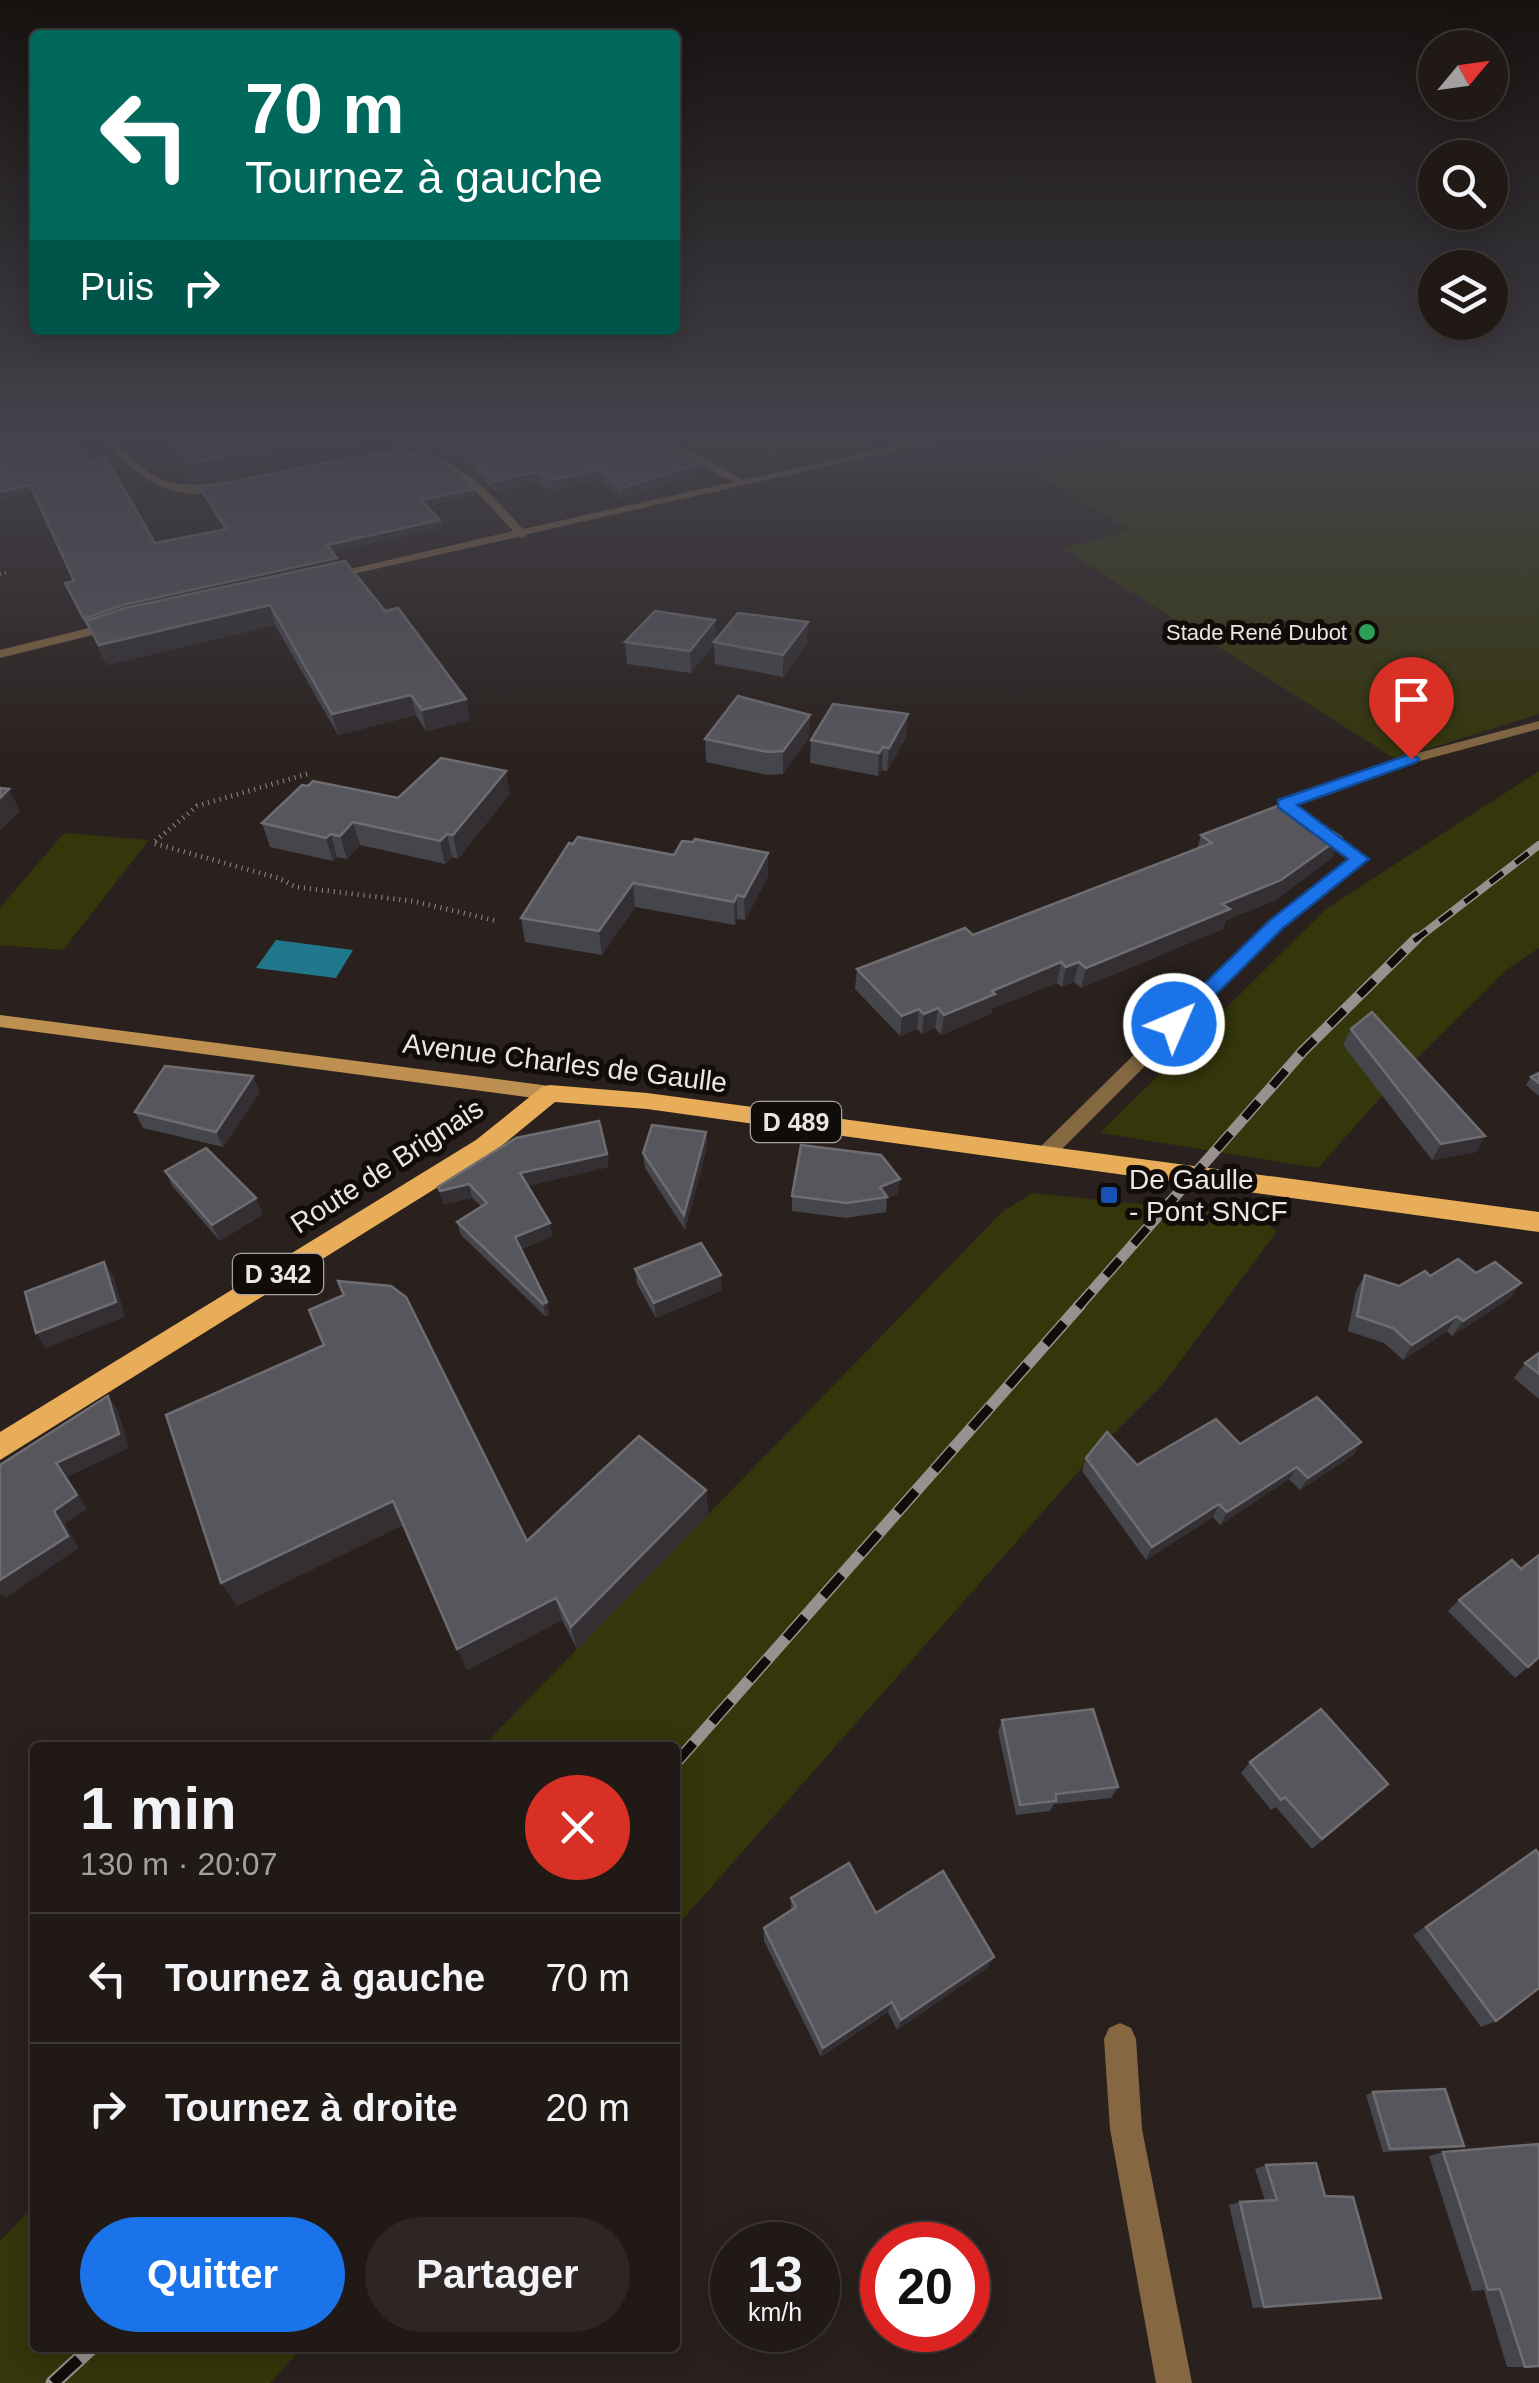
<!DOCTYPE html>
<html lang="fr">
<head>
<meta charset="utf-8">
<style>
  :root { --surface:#201916; --page:#2d2623; --text:#f1f3f6; --muted:#a2a0a1; --line:#3d3835; --accent:#1a73e8 }
  body { margin:0; font-family:Helvetica,sans-serif; background:var(--page); color:var(--text); height:100vh; display:flex; flex-direction:column; font-size:38px; white-space:nowrap }
  * { box-sizing:border-box; margin:0 }
  p { font-size:32px; color:var(--muted) }
  .icon { flex:none; width:55px; height:55px; fill:none; stroke:currentColor; stroke-width:2; stroke-linecap:round; stroke-linejoin:round }
  .map { position:relative; flex:1; overflow:hidden }
  .drawer { position:absolute; left:30px; top:1742px; width:650px; height:610px; display:flex; flex-direction:column; background:var(--surface); border-radius:10px; box-shadow:0 5px 25px #0003,0 0 0 2px var(--line) }
  .drawer>* { flex:none }
  .banner { position:absolute; left:30px; top:30px; width:650px; height:305px; border-radius:10px; box-shadow:0 5px 25px #0003,0 0 0 2px var(--line); background:#00695c; color:#fff; overflow:hidden }
  .needle { width:65px; rotate:61deg }
  .fabs { position:absolute; left:1418px; top:30px; display:grid; gap:20px }
  .fabs a { display:grid; place-items:center; width:90px; height:90px; border-radius:50%; background:var(--surface); box-shadow:0 5px 25px #0003,0 0 0 2px var(--line); font-size:50px }
  .speed { position:absolute; left:710px; top:2222px; display:flex; gap:20px; font-size:50px; font-weight:700; text-align:center }
  .speed>* { display:grid; place-content:center; width:130px; height:130px; border-radius:50%; background:var(--surface); box-shadow:0 5px 25px #0003,0 0 0 2px var(--line); line-height:1 }
  .speed small { font-size:25px; font-weight:400 }
  .speed .limit { border:15px solid #d22; background:#fff; color:#111 }
  .pin { position:absolute; display:grid; place-items:center; width:85px; height:85px; color:#fff; margin:-102px -42px; border-radius:50% 50% 50% 0; rotate:-45deg; box-shadow:0 0 10px #0007 }
  .pin .icon { rotate:45deg }
  .me { position:absolute; width:110px; margin:-55px; rotate:45deg; stroke-linejoin:round; filter:drop-shadow(0 0 8px #0008) }
  .turn { display:flex; align-items:center; gap:35px; height:210px; padding:0 50px; font-size:45px }
  .turn .icon { width:130px; height:130px; stroke-width:2.5 }
  .turn b { display:block; font-size:70px; line-height:85px }
  .then { display:flex; align-items:center; height:95px; padding:0 50px; background:#0003; gap:20px; font-size:38px }
  .round { display:grid; place-items:center; flex:none; width:105px; height:105px; border-radius:52px; background:var(--page) }
  .headline { display:flex; align-items:center; justify-content:space-between; height:170px; padding:0 50px }
  h1 { font-size:60px; font-weight:800; line-height:75px }
  .cta { display:flex; gap:20px; margin-top:auto; padding:20px 50px }
  .cta a { flex:1; height:115px; border-radius:60px; background:var(--accent); color:#fff; font-size:40px; font-weight:800; line-height:115px; text-align:center }
  .cta a+a { background:var(--page); color:var(--text) }
  ul { padding:0; list-style:none }
  li { display:flex; align-items:center; gap:30px; height:130px; padding:0 50px; border-top:2px solid var(--line) }
  li div { flex:1 }
  li b { display:block; font-size:38px }
  li em { font-style:normal }
  .map>svg:first-child { display:block }
  .green { fill:#34360b }
  .water { fill:#21778b }
  .lines { fill:none; stroke-linecap:round; stroke-linejoin:round }
  .path-far1 { stroke:#928b88; stroke-width:4; stroke-dasharray:1 4; stroke-linecap:butt }
  .path { stroke:#928b88; stroke-width:5; stroke-dasharray:1 5; stroke-linecap:butt }
  .service { fill:#856842; fill-rule:evenodd }
  .minor { fill:#856842; fill-rule:evenodd }
  .secondary { fill:#bd8f50; fill-rule:evenodd }
  .primary { fill:#e8ad59; fill-rule:evenodd }
  .rail-far3-casing { stroke:#98918f; stroke-width:8 }
  .rail-far2-casing { stroke:#98918f; stroke-width:11 }
  .rail-far1-casing { stroke:#98918f; stroke-width:12 }
  .rail-casing { stroke:#98918f; stroke-width:15 }
  .rail-far3 { stroke:#100c0a; stroke-width:5; stroke-dasharray:16; stroke-linecap:butt }
  .rail-far2 { stroke:#100c0a; stroke-width:8; stroke-dasharray:21; stroke-linecap:butt }
  .rail-far1 { stroke:#100c0a; stroke-width:9; stroke-dasharray:28; stroke-linecap:butt }
  .rail { stroke:#100c0a; stroke-width:11; stroke-dasharray:35; stroke-linecap:butt }
  .wall { fill:#45454c }
  .shaded-wall { fill:#332f33 }
  .building { fill:#57565d; stroke:#6e6d72; stroke-width:2.5 }
  .route { fill:#1a73e8; stroke:#114b97; stroke-width:2.5 }
  .leisure-dot { fill:#2e9e5b; stroke:#100c0a; stroke-width:4 }
  .transit-dot { fill:#1a4fb4; stroke:#100c0a; stroke-width:4 }
  .labels { text-anchor:middle; dominant-baseline:central; stroke-width:10; stroke-linejoin:round; paint-order:stroke }
  .far-poi-label { font-size:22px; fill:#ebe5e3; stroke:#100c0a; text-anchor:end }
  .shield { fill:#100c0a; stroke:#a9a4a2; stroke-width:2.5 }
  .shield-label { font-size:25px; font-weight:bold; fill:#ebe5e3 }
  .street-label { font-size:28px; fill:#ebe5e3; stroke:#100c0a }
  .poi-label { font-size:28px; fill:#ebe5e3; stroke:#100c0a; text-anchor:start }
</style>
</head>
<body>
<div class="map">
<svg width="1539" height="2383" viewBox="0 0 1539 2383">
  <rect width="100%" height="100%" fill="#2a211e"/>
  <g class="green">
    <polygon points="671,434 910,434 748,472"/>
    <polygon points="1165,434 1539,434 1539,714 1396,759 1063,549 1129,530 1027,468"/>
    <polygon points="1539,771 1539,948 1506,970 1403,1072 1318,1168 1100,1133 1326,909"/>
    <polygon points="64,833 149,840 63,950 0,945 0,908"/>
    <polygon points="1032,1193 1254,1216 1277,1231 1163,1384 1102,1445 675,1928 675,1748 481,1748 1002,1212"/>
    <polygon points="35,2205 35,2348 302,2348 270,2383 0,2383 0,2241"/>
  </g>
  <polygon class="water" points="276,940 353,950 336,978 256,968"/>
  <g class="lines">
    <g class="path-far1">
      <polyline points="736,434 774,452"/>
      <polyline points="764,434 793,447"/>
      <polyline points="789,434 808,442"/>
      <polyline points="1529,442 1539,440"/>
      <polyline points="0,574 10,572"/>
    </g>
    <polyline class="path" points="307,774 197,806 153,843 278,878 296,887 412,901 497,921"/>
    <polygon class="service" points="1539,721 1539,729 1416,762 1295,805 1366,856 1366,862 1283,928 1049,1162 1035,1162 1032,1157 1035,1152 1271,920 1350,859 1279,807 1279,801 1406,756"/>
    <g class="minor">
      <path d="M96 434H107C153 478 160 492 227 481L232 484C177 513 132 473 96 434Z"/>
      <path d="M643 434H655L744 480 952 434H969L528 534 523 538 518 537 326 580 320 576 513 531C474 490 463 470 404 457L408 452C466 462 485 488 523 529L733 482Z"/>
      <polygon points="113,622 117,623 117,629 0,658 0,650"/>
      <polygon points="1120,2023 1131,2028 1136,2039 1142,2129 1192,2383 1156,2383 1110,2129 1104,2039 1109,2028"/>
    </g>
    <polygon class="secondary" points="0,1015 550,1086 559,1093 550,1100 0,1027"/>
    <polygon class="primary" points="550,1085 647,1093 1539,1212 1539,1232 647,1109 555,1102 494,1152 0,1460 0,1432 476,1140 542,1087"/>
    <defs>
      <polyline id="rail-far3" points="1414,941 1539,845"/>
      <polyline id="rail-far2" points="1078,1307 1303,1051 1417,938"/>
      <polyline id="rail-far1" points="675,1764 1080,1305"/>
      <polyline id="rail" points="53,2383 91,2348"/>
    </defs>
    <use href="#rail-far3" class="rail-far3-casing"/>
    <use href="#rail-far2" class="rail-far2-casing"/>
    <use href="#rail-far1" class="rail-far1-casing"/>
    <use href="#rail" class="rail-casing"/>
    <use href="#rail-far3" class="rail-far3"/>
    <use href="#rail-far2" class="rail-far2"/>
    <use href="#rail-far1" class="rail-far1"/>
    <use href="#rail" class="rail"/>
  </g>
  <g class="wall">
    <polygon points="170,434 361,450 195,483 176,453"/>
    <polygon points="394,434 703,473 622,499 600,480 553,490 538,483 496,492 466,464 441,453 391,449 389,438"/>
    <polygon points="0,444 155,543 224,529 203,495 200,488 474,489 475,496 427,506 440,520 441,528 333,552 338,562 466,699 469,720 426,731 416,715 338,735 275,625 107,665 88,626 87,627 68,591 65,583 74,581 33,493"/>
    <polygon points="715,620 716,640 807,643 783,677 715,664 714,644 691,673 627,664 625,642"/>
    <polygon points="809,737 783,774 768,775 706,762 705,739"/>
    <polygon points="906,737 887,771 882,770 878,776 810,763 811,740"/>
    <polygon points="510,793 458,859 452,857 445,864 360,845 347,859 337,857 333,861 270,847 262,823 398,798"/>
    <polygon points="1201,835 1333,857 1274,901 1226,920 1223,929 1081,988 1074,982 1062,987 1057,983 992,1009 991,1014 941,1035 935,1028 922,1034 917,1029 900,1036 855,989 857,969 973,935 1197,849"/>
    <polygon points="768,853 768,876 745,920 737,919 735,925 635,907 602,955 525,942 521,918 674,855"/>
    <polygon points="1351,1029 1485,1136 1476,1152 1432,1160 1343,1045"/>
    <polygon points="1539,1073 1539,1096 1526,1085 1531,1077"/>
    <polygon points="260,1092 223,1147 143,1128 135,1112"/>
    <polygon points="706,1132 707,1147 685,1230 645,1168 643,1153"/>
    <polygon points="607,1154 608,1167 527,1186 550,1223 552,1236 521,1249 547,1302 549,1315 546,1317 461,1235 457,1222 481,1206 472,1198 444,1204 438,1187"/>
    <polygon points="165,1171 263,1214 220,1241 173,1187"/>
    <polygon points="898,1194 887,1198 886,1212 846,1218 792,1211 792,1196"/>
    <polygon points="635,1269 722,1290 656,1318 637,1284"/>
    <polygon points="1476,1273 1521,1283 1510,1298 1452,1336 1447,1331 1403,1360 1384,1343 1348,1331 1356,1291 1365,1275 1399,1286 1430,1276"/>
    <polygon points="1539,1353 1539,1399 1514,1378 1525,1363"/>
    <polygon points="166,1415 527,1541 706,1490 708,1515 577,1649 562,1620 467,1670 403,1525 237,1606 221,1583"/>
    <polygon points="1361,1442 1353,1455 1300,1490 1289,1479 1220,1525 1213,1517 1146,1560 1082,1471 1086,1458 1137,1465 1240,1444"/>
    <polygon points="1539,1555 1539,1658 1515,1678 1448,1611 1459,1600 1521,1569"/>
    <polygon points="1002,1720 1118,1787 1111,1798 1054,1804 1050,1811 1016,1815 998,1731"/>
    <polygon points="1250,1762 1376,1795 1312,1849 1276,1807 1271,1810 1241,1773"/>
    <polygon points="1522,1859 1496,2021 1481,2027 1413,1935"/>
    <polygon points="791,1898 876,1913 994,1957 987,1968 897,2030 888,2012 821,2057 764,1941 764,1928 791,1911"/>
    <polygon points="1373,2092 1464,2146 1456,2148 1383,2152 1366,2095"/>
    <polygon points="1539,2144 1525,2367 1507,2367 1484,2290 1472,2291 1429,2156 1443,2152"/>
    <polygon points="1266,2165 1325,2196 1381,2298 1253,2308 1229,2205 1240,2202 1265,2201 1255,2169"/>
  </g>
  <g class="shaded-wall">
    <polygon points="343,434 358,434 361,450 195,483 189,463"/>
    <polygon points="703,463 703,473 622,499 621,488"/>
    <polygon points="599,469 600,480 553,490 552,480"/>
    <polygon points="537,472 538,483 496,492 494,481"/>
    <polygon points="30,485 33,493 0,500 0,492"/>
    <polygon points="474,489 475,496 422,507 421,500"/>
    <polygon points="440,520 441,528 329,553 327,545"/>
    <polygon points="337,558 339,566 87,627 84,619 123,605"/>
    <polygon points="270,605 275,625 107,665 99,645"/>
    <polygon points="715,620 716,642 691,673 690,651"/>
    <polygon points="808,622 807,643 783,677 783,655"/>
    <polygon points="411,695 416,715 338,735 332,714"/>
    <polygon points="466,699 469,720 426,731 422,710"/>
    <polygon points="908,714 906,737 887,771 889,748"/>
    <polygon points="810,715 809,737 783,774 783,751"/>
    <polygon points="883,747 882,770 878,776 879,753"/>
    <polygon points="506,771 510,793 458,859 453,835"/>
    <polygon points="9,789 20,811 0,831 0,798"/>
    <polygon points="353,822 360,845 347,859 340,836"/>
    <polygon points="331,834 337,857 333,861 326,838"/>
    <polygon points="447,834 452,857 445,864 440,841"/>
    <polygon points="1341,837 1333,857 1274,901 1226,920 1223,929 1081,988 1086,968 1222,904"/>
    <polygon points="768,853 768,876 745,920 744,897"/>
    <polygon points="633,883 635,907 602,955 599,931"/>
    <polygon points="737,895 737,919 735,925 734,902"/>
    <polygon points="1061,962 1057,983 992,1009 991,1014 941,1035 944,1015 992,991"/>
    <polygon points="1079,962 1074,982 1062,987 1066,967"/>
    <polygon points="938,1008 935,1028 922,1034 924,1014"/>
    <polygon points="919,1009 917,1029 900,1036 902,1016"/>
    <polygon points="253,1076 260,1092 223,1147 216,1132"/>
    <polygon points="706,1132 707,1147 685,1230 684,1215"/>
    <polygon points="1485,1136 1476,1152 1432,1160 1441,1144"/>
    <polygon points="607,1154 608,1167 522,1187 520,1173"/>
    <polygon points="900,1179 898,1194 887,1198 880,1187"/>
    <polygon points="469,1184 472,1198 444,1204 440,1191"/>
    <polygon points="256,1198 263,1214 220,1241 212,1225"/>
    <polygon points="550,1223 552,1236 518,1250 515,1237"/>
    <polygon points="104,1262 114,1277 125,1317 46,1348 36,1333"/>
    <polygon points="721,1275 722,1290 656,1318 654,1303"/>
    <polygon points="1521,1283 1510,1298 1452,1336 1463,1321"/>
    <polygon points="547,1302 549,1315 546,1317 543,1304"/>
    <polygon points="1457,1316 1447,1331 1403,1360 1412,1345"/>
    <polygon points="108,1396 118,1410 129,1448 67,1477 87,1509 65,1524 79,1548 5,1598 2,1595 0,1596 0,1580 54,1511 56,1463"/>
    <polygon points="1361,1442 1353,1455 1300,1490 1308,1478"/>
    <polygon points="1297,1467 1289,1479 1220,1525 1227,1512"/>
    <polygon points="706,1490 708,1515 577,1649 571,1627"/>
    <polygon points="393,1501 403,1525 237,1606 221,1583"/>
    <polygon points="1219,1504 1213,1517 1146,1560 1152,1547"/>
    <polygon points="556,1598 562,1620 467,1670 457,1649"/>
    <polygon points="994,1957 987,1968 897,2030 901,2020"/>
    <polygon points="892,2002 888,2012 821,2057 823,2048"/>
  </g>
  <g class="building">
    <polygon points="47,434 61,434 91,461 106,458 155,543 227,529 200,488 360,456 400,453 434,457 452,467 474,489 421,500 440,520 327,545 337,558 123,605 84,619 65,583 74,581 30,485 0,492 0,444"/>
    <polygon points="170,434 343,434 189,463"/>
    <polygon points="394,434 645,434 703,463 621,488 599,469 552,480 537,472 494,481 465,453 440,442 389,438"/>
    <polygon points="345,561 385,611 398,608 466,699 422,710 411,695 332,714 270,605 99,645 86,621 125,608"/>
    <polygon points="655,611 715,620 690,651 625,642"/>
    <polygon points="738,613 808,622 783,655 714,642"/>
    <polygon points="738,696 810,715 783,751 768,752 705,739"/>
    <polygon points="833,704 908,714 889,748 883,747 879,753 811,740"/>
    <polygon points="441,758 506,771 453,835 447,834 440,841 353,822 340,836 331,834 326,838 262,823 302,785 308,786 313,781 398,798"/>
    <polygon points="0,788 9,789 0,798"/>
    <polygon points="1288,802 1341,837 1281,880 1222,904 1230,909 1086,968 1079,962 1066,967 1061,962 992,991 995,994 944,1015 938,1008 924,1014 919,1009 902,1016 857,969 965,928 973,935 1212,843 1201,835"/>
    <polygon points="578,837 674,855 682,841 693,842 695,839 768,853 744,897 737,895 734,902 633,883 599,931 521,918 569,843 573,844"/>
    <polygon points="1372,1012 1485,1136 1441,1144 1351,1029"/>
    <polygon points="165,1066 253,1076 216,1132 135,1112"/>
    <polygon points="1539,1073 1539,1083 1531,1077"/>
    <polygon points="599,1121 607,1154 520,1173 550,1223 515,1237 547,1302 543,1304 457,1222 487,1203 469,1184 440,1191 438,1187 516,1138"/>
    <polygon points="652,1125 706,1132 684,1215 643,1153"/>
    <polygon points="801,1145 881,1155 900,1179 880,1187 887,1197 847,1203 792,1196"/>
    <polygon points="206,1148 256,1198 212,1225 165,1171"/>
    <polygon points="701,1243 721,1275 654,1303 635,1269"/>
    <polygon points="1458,1259 1476,1273 1495,1262 1521,1283 1463,1321 1457,1316 1412,1345 1393,1328 1357,1316 1365,1275 1399,1286 1425,1271 1430,1276"/>
    <polygon points="104,1262 116,1302 36,1333 25,1292"/>
    <polygon points="338,1281 391,1286 406,1297 527,1541 639,1436 706,1490 571,1627 556,1598 457,1649 393,1501 221,1583 166,1415 324,1345 309,1310 344,1295"/>
    <polygon points="1539,1353 1539,1374 1525,1363"/>
    <polygon points="108,1396 119,1434 56,1463 77,1495 54,1511 68,1536 0,1580 0,1465"/>
    <polygon points="1317,1397 1361,1442 1308,1478 1297,1467 1227,1512 1219,1504 1152,1547 1086,1458 1107,1432 1137,1465 1216,1419 1240,1444"/>
    <polygon points="1539,1555 1539,1657 1528,1667 1459,1600 1512,1560 1521,1569"/>
    <polygon points="1093,1709 1118,1787 1056,1794 1056,1801 1020,1805 1002,1720"/>
    <polygon points="1321,1709 1388,1784 1322,1839 1285,1797 1281,1800 1250,1762"/>
    <polygon points="1536,1850 1539,1854 1539,1988 1496,2021 1426,1927"/>
    <polygon points="849,1863 876,1913 943,1871 994,1957 901,2020 892,2002 823,2048 764,1928 796,1907 791,1898"/>
    <polygon points="1445,2089 1464,2146 1390,2149 1373,2092"/>
    <polygon points="1539,2144 1539,2366 1525,2367 1500,2289 1488,2290 1443,2152"/>
    <polygon points="1316,2163 1325,2196 1353,2197 1381,2298 1264,2307 1240,2202 1277,2200 1266,2165"/>
  </g>
  <linearGradient id="sky" x2="0" y2="1"><stop stop-color="#171210"/><stop offset="0.57" stop-color="#44434c"/><stop offset="1" stop-color="#44434c" stop-opacity="0"/></linearGradient>
  <rect width="1539" height="767" fill="url(#sky)"/>
  <polygon class="route" points="1411,754 1419,759 1417,762 1297,805 1369,859 1283,928 1181,1029 1167,1029 1167,1020 1270,920 1348,859 1278,807 1278,800"/>
  <circle class="leisure-dot" cx="1367" cy="632" r="10"/>
  <rect class="transit-dot" x="1099" y="1185" width="20" height="20" rx="5"/>
  <g class="labels">
    <g class="far-poi-label">
      <text x="1347" y="632">Stade René Dubot</text>
    </g>
    <g class="shield">
      <rect x="751" y="1102" width="90" height="40" rx="8"/>
      <rect x="233" y="1254" width="90" height="40" rx="8"/>
    </g>
    <g class="shield-label">
      <text x="796" y="1122">D 489</text>
      <text x="278" y="1274">D 342</text>
    </g>
    <g class="street-label">
      <text transform="translate(565 1063) rotate(7)">Avenue Charles de Gaulle</text>
      <text transform="translate(387 1166) rotate(-33)">Route de Brignais</text>
    </g>
    <g class="poi-label">
      <text x="1129" y="1179">De Gaulle<tspan x="1129" dy="32">- Pont SNCF</tspan></text>
    </g>
  </g>
</svg>
<div class="fabs">
<a><svg class="needle" viewBox="-14 -14 28 28"><path d="M0-13l5 13h-10z" fill="#e53935"/><path d="M0 13l5-13h-10z" fill="#a2a0a1"/></svg></a>
<a><svg class="icon" aria-label="search" viewBox="0 0 24 24"><circle cx="10" cy="10" r="6"/><path d="M15 15l6 6"/></svg></a>
<a><svg class="icon" aria-label="layers" viewBox="0 0 24 24"><path d="M12 4l9 5-9 5-9-5zM3 14l9 5 9-5"/></svg></a>
</div>
<div class="speed"><div>13<small>km/h</small></div><div class="limit">20</div></div>
<div class="pin" style="left:1411px;top:759px;background:#d93025"><svg class="icon" aria-label="arrive" viewBox="0 0 24 24"><path d="M6 21V4h12l-3 4 3 4H6"/></svg></div>
<svg class="me" style="left:1174px;top:1024px" viewBox="-20 -20 40 40"><circle r="17" fill="#1a73e8" stroke="#fff" stroke-width="3"/><path d="M0-11L8 9 0 5-8 9z" fill="#fff"/></svg>
<div class="banner">
<div class="turn"><svg class="icon" aria-label="left" viewBox="0 0 24 24"><path d="M17 20v-9H6M10 6l-5 5 5 5"/></svg><div><b>70 m</b>Tournez à gauche</div></div>
<div class="then">Puis<svg class="icon" aria-label="right" viewBox="0 0 24 24"><path d="M7 20v-9h11M14 6l5 5-5 5"/></svg></div>
</div>
<section class="drawer">
<div class="headline"><div><h1>1 min</h1><p>130 m · 20:07</p></div><a class="round" style="background:#d93025;color:#fff"><svg class="icon" aria-label="close" viewBox="0 0 24 24"><path d="M6 6l12 12M18 6L6 18"/></svg></a></div>
<ul>
<li><svg class="icon" aria-label="left" viewBox="0 0 24 24"><path d="M17 20v-9H6M10 6l-5 5 5 5"/></svg><div><b>Tournez à gauche</b></div><em>70 m</em></li>
<li><svg class="icon" aria-label="right" viewBox="0 0 24 24"><path d="M7 20v-9h11M14 6l5 5-5 5"/></svg><div><b>Tournez à droite</b></div><em>20 m</em></li>
</ul>
<div class="cta"><a>Quitter</a><a>Partager</a></div>
</section>
</div>
</body>
</html>
